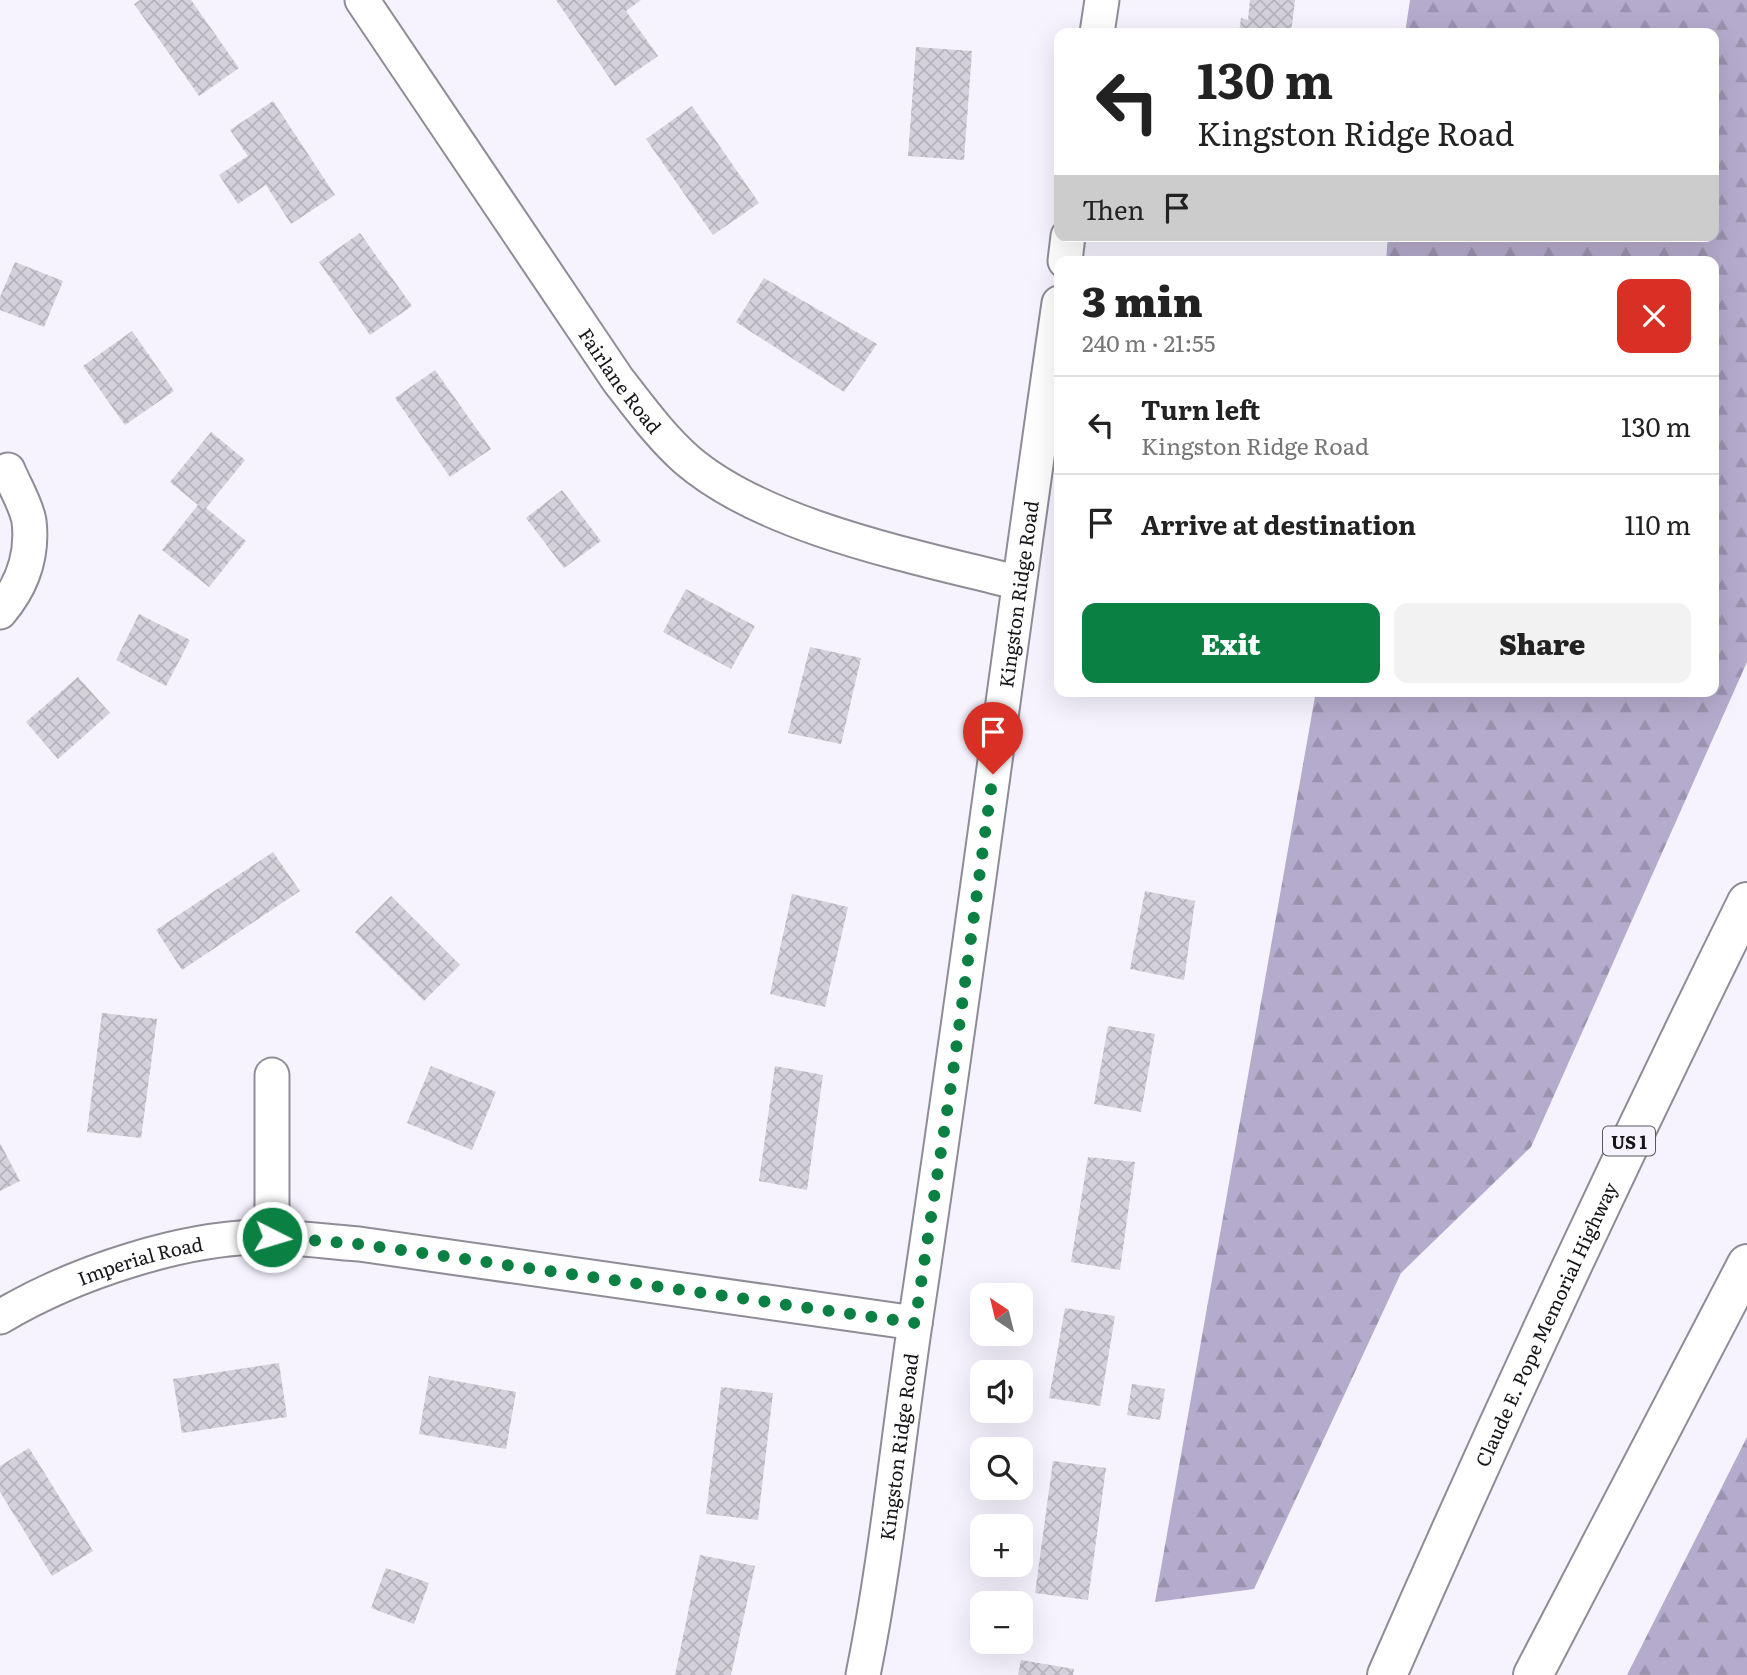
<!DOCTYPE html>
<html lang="en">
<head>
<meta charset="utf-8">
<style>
  :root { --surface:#fff; --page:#f2f2f2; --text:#222; --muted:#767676; --line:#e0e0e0; --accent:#0b8043 }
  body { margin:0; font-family:Literata,serif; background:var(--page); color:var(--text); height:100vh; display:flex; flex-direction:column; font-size:26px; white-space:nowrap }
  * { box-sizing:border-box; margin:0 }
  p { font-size:23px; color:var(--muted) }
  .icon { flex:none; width:38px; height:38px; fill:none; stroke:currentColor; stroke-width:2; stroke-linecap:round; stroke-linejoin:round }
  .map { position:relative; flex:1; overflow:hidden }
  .details { position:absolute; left:1054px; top:256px; width:665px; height:441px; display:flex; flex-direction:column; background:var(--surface); border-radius:14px; box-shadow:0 7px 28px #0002 }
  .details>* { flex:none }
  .banner { position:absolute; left:1054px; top:28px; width:665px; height:214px; border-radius:14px; box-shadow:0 7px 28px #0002; background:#fff; color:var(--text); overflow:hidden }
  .needle { width:46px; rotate:325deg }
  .buttons { position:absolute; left:970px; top:1283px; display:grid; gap:14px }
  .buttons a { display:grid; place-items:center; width:63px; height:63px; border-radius:14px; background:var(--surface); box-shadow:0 7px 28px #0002; font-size:35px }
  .pin { position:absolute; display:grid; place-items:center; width:60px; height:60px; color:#fff; margin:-72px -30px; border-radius:50% 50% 50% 0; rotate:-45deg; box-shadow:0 0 7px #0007 }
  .pin .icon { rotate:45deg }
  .me { position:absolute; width:77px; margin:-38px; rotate:95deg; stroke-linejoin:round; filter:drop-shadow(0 0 5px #0008) }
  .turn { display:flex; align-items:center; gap:24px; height:147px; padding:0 28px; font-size:32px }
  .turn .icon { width:91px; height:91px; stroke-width:2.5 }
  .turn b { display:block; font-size:49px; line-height:60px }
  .then { display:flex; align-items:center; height:66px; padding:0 28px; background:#0003; gap:14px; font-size:26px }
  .round { display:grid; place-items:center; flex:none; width:74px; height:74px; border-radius:14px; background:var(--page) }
  .overview { display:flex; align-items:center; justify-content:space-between; height:119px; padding:0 28px }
  h1 { font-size:42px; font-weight:800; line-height:52px }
  .button { display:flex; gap:14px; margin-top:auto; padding:14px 28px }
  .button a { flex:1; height:80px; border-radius:14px; background:var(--accent); color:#fff; font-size:28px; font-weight:800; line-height:80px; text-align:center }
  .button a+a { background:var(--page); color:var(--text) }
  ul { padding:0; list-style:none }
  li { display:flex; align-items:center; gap:21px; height:98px; padding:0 28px; border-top:2px solid var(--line) }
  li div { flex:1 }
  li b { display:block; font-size:26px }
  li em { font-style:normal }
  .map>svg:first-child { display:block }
  .forest { fill:url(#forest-firs) }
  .building { fill:url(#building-cross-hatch) }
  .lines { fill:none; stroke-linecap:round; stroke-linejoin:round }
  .minor-casing { stroke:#8f8c97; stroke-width:37 }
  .highway-casing { stroke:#8f8c97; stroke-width:42 }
  .minor { stroke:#fff; stroke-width:33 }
  .highway { stroke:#fff; stroke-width:38 }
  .route { stroke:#0b8043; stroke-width:12; stroke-dasharray:0 21.6 }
  .labels { text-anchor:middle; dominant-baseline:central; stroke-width:7; stroke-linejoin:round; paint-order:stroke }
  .shield { fill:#f6f3ff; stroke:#59585e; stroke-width:2 }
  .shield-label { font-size:18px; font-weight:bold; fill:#161519 }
  .street-label { font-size:19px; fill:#161519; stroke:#f6f3ff }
</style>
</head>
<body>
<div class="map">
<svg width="1747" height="1675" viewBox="0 0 1747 1675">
  <defs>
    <pattern id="forest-firs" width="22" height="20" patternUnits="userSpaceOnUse" patternTransform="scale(1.75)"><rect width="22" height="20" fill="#b5abcc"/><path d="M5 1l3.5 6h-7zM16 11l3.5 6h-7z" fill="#9b92af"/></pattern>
    <pattern id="building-cross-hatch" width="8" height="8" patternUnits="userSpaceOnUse" patternTransform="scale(1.75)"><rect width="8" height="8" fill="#d4d1dc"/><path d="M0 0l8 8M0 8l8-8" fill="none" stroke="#b5b3bc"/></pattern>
  </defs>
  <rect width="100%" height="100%" fill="#f6f3ff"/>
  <g class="forest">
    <polygon points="1410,0 1747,0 1747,662 1531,1147 1401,1273 1254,1589 1155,1602 1316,691 1713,691 1713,261 1386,261 1388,236 1713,236 1713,33 1405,33"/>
    <polygon points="1747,1437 1747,1675 1627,1675"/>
  </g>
  <g class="building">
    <polygon points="140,0 191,0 239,68 199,96 134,4"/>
    <polygon points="556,0 641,0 626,11 658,56 615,86"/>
    <polygon points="1250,0 1295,0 1291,33 1239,33 1241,18 1248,20"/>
    <polygon points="916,47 972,51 964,160 908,156"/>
    <polygon points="273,101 335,195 291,224 266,185 238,204 219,175 248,156 230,130"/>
    <polygon points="692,106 759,203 713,235 646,139"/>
    <polygon points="360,233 412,306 370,335 319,262"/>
    <polygon points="15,262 63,281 44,327 0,310 0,297"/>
    <polygon points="764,278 877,344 844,392 736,322"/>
    <polygon points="132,331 174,391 125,425 83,366"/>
    <polygon points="435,370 491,449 450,477 395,398"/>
    <polygon points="211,432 245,460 206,508 246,541 209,587 162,550 198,505 170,482"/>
    <polygon points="562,490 601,541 564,568 526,518"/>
    <polygon points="686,589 755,626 731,669 663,632"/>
    <polygon points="139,614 190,640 166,686 116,660"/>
    <polygon points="810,647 861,658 841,744 788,733"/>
    <polygon points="78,677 110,713 58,759 26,722"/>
    <polygon points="273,852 300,891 182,970 156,930"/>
    <polygon points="1145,891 1195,901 1184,980 1130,969"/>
    <polygon points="792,894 848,907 825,1007 770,994"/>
    <polygon points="391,896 460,965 424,1001 355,932"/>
    <polygon points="102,1013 157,1019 141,1138 87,1132"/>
    <polygon points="1108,1026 1155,1034 1141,1112 1094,1104"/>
    <polygon points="431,1066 496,1092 472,1150 407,1123"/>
    <polygon points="775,1066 823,1075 807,1190 759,1181"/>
    <polygon points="0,1143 20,1181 0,1191"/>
    <polygon points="1088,1157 1135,1162 1120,1270 1071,1262"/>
    <polygon points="1065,1308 1115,1316 1100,1406 1049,1398"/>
    <polygon points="279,1363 287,1417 182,1433 173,1379"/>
    <polygon points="429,1376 516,1392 506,1449 419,1434"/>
    <polygon points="1132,1384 1165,1389 1160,1420 1127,1415"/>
    <polygon points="721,1387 773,1393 758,1520 706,1514"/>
    <polygon points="29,1448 93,1551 52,1576 0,1492 0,1466"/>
    <polygon points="1053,1461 1106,1468 1088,1600 1035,1593"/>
    <polygon points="700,1555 755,1566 731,1675 675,1675"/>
    <polygon points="386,1568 429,1583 414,1624 371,1608"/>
    <polygon points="1021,1660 1074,1669 1073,1675 1018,1675"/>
  </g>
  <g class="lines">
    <defs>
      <g id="minor">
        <path id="s1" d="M362 0 618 380C640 408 660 436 687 460 766 528 918 557 1019 583"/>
        <polyline points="1097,33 1102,0"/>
        <polyline points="1065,261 1068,236"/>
        <path d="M0 612C22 586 33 555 29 521 26 504 14 485 8 470"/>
        <polyline points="272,1075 272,1237"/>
        <path id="s2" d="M0 1317C74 1273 187 1235 274 1237 302 1238 331 1242 359 1244L915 1323"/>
        <path id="s3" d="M863 1675C887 1557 898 1436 916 1317 967 979 1010 641 1059 303"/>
      </g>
      <g id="highway">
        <path id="s4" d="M1387 1675C1501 1414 1621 1157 1747 902"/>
        <polyline points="1533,1675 1747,1264"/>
      </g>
    </defs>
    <use href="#minor" class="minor-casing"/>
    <use href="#highway" class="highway-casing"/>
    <use href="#minor" class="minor"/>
    <use href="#highway" class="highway"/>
  </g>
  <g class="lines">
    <polyline class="route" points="272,1237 359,1244 915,1323 953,1072 993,774"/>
  </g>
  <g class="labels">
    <rect class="shield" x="1603" y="1126.5" width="52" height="29" rx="5"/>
    <g class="shield-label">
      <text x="1629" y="1141">US 1</text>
    </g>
    <g class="street-label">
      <text stroke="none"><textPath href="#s1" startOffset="460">Fairlane Road</textPath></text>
      <text stroke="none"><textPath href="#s3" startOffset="1092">Kingston Ridge Road</textPath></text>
      <text stroke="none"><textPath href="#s2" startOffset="152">Imperial Road</textPath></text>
      <text stroke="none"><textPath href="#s4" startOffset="385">Claude E. Pope Memorial Highway</textPath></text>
      <text stroke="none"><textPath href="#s3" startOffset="231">Kingston Ridge Road</textPath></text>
    </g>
  </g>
</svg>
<div class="buttons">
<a><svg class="needle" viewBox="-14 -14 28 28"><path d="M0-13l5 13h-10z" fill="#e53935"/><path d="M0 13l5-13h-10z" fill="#767676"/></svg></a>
<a><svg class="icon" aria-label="sound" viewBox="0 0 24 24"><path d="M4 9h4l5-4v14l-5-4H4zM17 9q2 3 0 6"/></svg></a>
<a><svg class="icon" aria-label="search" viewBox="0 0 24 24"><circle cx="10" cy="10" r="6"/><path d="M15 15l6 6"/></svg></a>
<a>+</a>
<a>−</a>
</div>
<div class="pin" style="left:993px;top:774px;background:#d93025"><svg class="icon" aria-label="arrive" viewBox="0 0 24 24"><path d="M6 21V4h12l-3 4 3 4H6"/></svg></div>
<svg class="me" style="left:272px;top:1237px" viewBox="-20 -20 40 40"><circle r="17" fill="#0b8043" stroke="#fff" stroke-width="3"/><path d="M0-11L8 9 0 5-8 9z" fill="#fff"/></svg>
<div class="banner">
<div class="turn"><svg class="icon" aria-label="left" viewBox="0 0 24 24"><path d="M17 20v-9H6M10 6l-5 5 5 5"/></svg><div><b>130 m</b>Kingston Ridge Road</div></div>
<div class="then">Then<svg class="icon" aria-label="arrive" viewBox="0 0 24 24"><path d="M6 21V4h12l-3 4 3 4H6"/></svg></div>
</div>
<section class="details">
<div class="overview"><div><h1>3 min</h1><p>240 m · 21:55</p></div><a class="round" style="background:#d93025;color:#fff"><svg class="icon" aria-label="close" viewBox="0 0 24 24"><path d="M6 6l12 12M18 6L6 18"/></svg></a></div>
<ul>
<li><svg class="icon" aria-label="left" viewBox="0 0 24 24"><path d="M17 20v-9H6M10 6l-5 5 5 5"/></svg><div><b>Turn left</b><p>Kingston Ridge Road</p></div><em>130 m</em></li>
<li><svg class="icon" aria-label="arrive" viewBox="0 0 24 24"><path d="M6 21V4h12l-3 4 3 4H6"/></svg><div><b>Arrive at destination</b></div><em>110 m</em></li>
</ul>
<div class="button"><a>Exit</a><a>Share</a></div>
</section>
</div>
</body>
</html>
